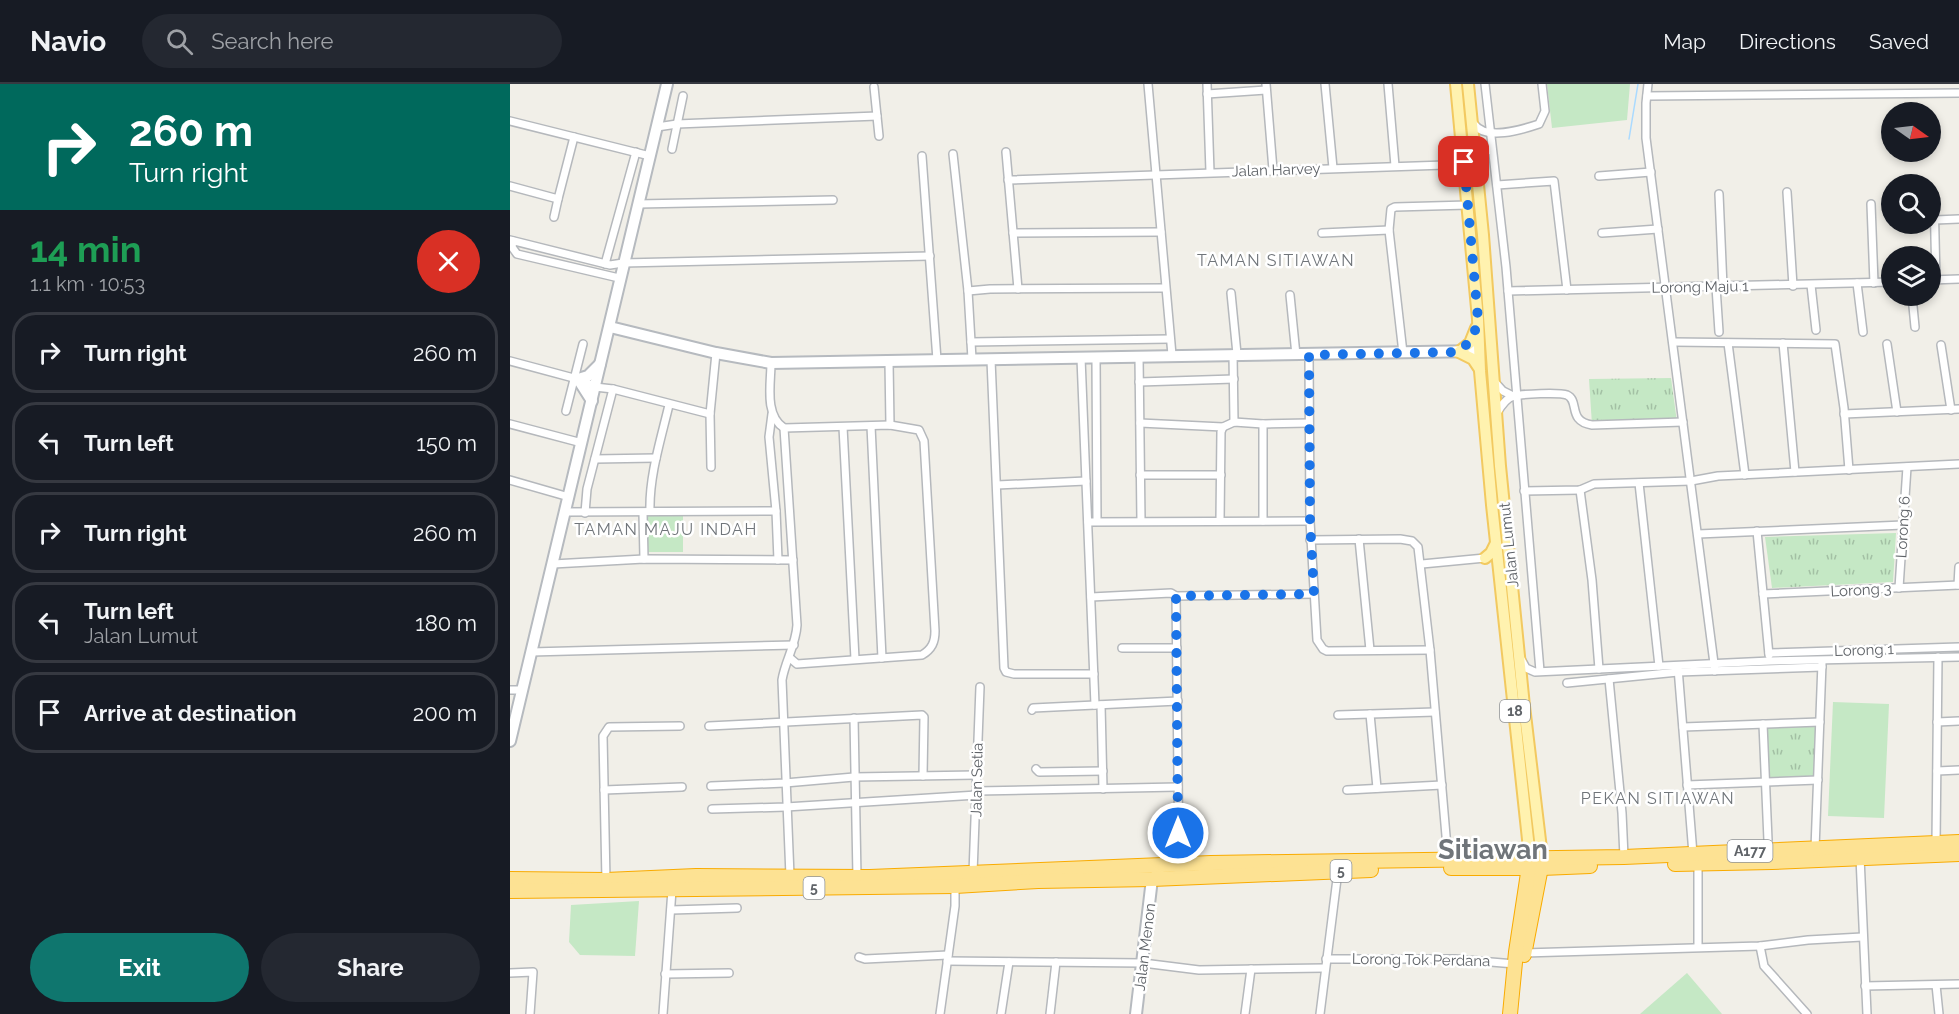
<!DOCTYPE html>
<html lang="en">
<head>
<meta charset="utf-8">
<style>
  :root { --surface:#171b24; --page:#242831; --text:#f1f3f6; --muted:#9ea1a6; --line:#363941; --accent:#0f766e }
  body { margin:0; font-family:Raleway,sans-serif; background:var(--page); color:var(--text); height:100vh; display:flex; flex-direction:column; font-size:22px; white-space:nowrap }
  * { box-sizing:border-box; margin:0 }
  p { font-size:20px; color:var(--muted) }
  .icon { flex:none; width:33px; height:33px; fill:none; stroke:currentColor; stroke-width:2; stroke-linecap:round; stroke-linejoin:round }
  .map { position:relative; flex:1; overflow:hidden }
  .side { display:flex; flex-direction:column; background:var(--surface); width:510px }
  .side>* { flex:none }
  .banner { background:#00695c; color:#fff; overflow:hidden }
  .needle { width:39px; rotate:104deg }
  .tools { position:absolute; left:1371px; top:18px; display:grid; gap:12px }
  .tools a { display:grid; place-items:center; width:60px; height:60px; border-radius:50%; background:var(--surface); box-shadow:0 3px 9px #0003; font-size:30px }
  .pin { position:absolute; display:grid; place-items:center; width:51px; height:51px; color:#fff; margin:-26px; border-radius:12px; box-shadow:0 3px 9px #0006 }
  .me { position:absolute; width:66px; margin:-33px; rotate:0deg; stroke-linejoin:round; filter:drop-shadow(0 0 4px #0008) }
  .turn { display:flex; align-items:center; gap:21px; height:126px; padding:0 30px; font-size:27px }
  .turn .icon { width:78px; height:78px; stroke-width:2.5 }
  .turn b { display:block; font-size:42px; line-height:51px }
  .round { display:grid; place-items:center; flex:none; width:63px; height:63px; border-radius:32px; background:var(--page) }
  .summary { display:flex; align-items:center; justify-content:space-between; height:102px; padding:0 30px }
  h1 { font-size:36px; font-weight:700; line-height:45px; color:#1e9e55 }
  .primary-button { display:flex; gap:12px; margin-top:auto; padding:12px 30px }
  .primary-button a { flex:1; height:69px; border-radius:36px; background:var(--accent); color:#fff; font-size:24px; font-weight:700; line-height:69px; text-align:center }
  .primary-button a+a { background:var(--page); color:var(--text) }
  ul { padding:0; list-style:none }
  li { display:flex; align-items:center; gap:18px; height:81px; margin:0 12px 9px; padding:0 18px; border:3px solid var(--line); border-radius:24px }
  li div { flex:1 }
  li b { display:block; font-size:22px }
  li em { font-style:normal }
  header { display:flex; align-items:center; gap:36px; box-sizing:border-box; height:84px; padding:0 30px; background:var(--surface); border-bottom:2px solid var(--line) }
  header strong { font-size:28px }
  nav { display:flex; gap:33px; margin-inline-start:auto; font-size:21px }
  .search { width:420px; height:54px; background:var(--page); display:flex; align-items:center; gap:15px; box-sizing:border-box; padding:0 21px; border-radius:33px; color:var(--muted); font-size:22px }
  main { display:flex; flex:1; min-height:0 }
  .map>svg:first-child { display:block }
  .grass { fill:#c5e8c5 }
  .park { fill:url(#park-tufts) }
  .lines { fill:none; stroke-linecap:round; stroke-linejoin:round }
  .stream { stroke:#aadaff; stroke-width:1.5 }
  .street-casing { stroke:#b5b8bc; stroke-width:10 }
  .secondary-casing { stroke:#b6babf; stroke-width:14 }
  .primary-casing { stroke:#f2c960; stroke-width:14 }
  .highway-casing { stroke:#f9ab00; stroke-width:16 }
  .street { stroke:#fff; stroke-width:7 }
  .secondary { stroke:#fff; stroke-width:10 }
  .primary { stroke:#fff2af; stroke-width:10 }
  .highway { stroke:#fde293; stroke-width:14 }
  .route { stroke:#1a73e8; stroke-width:10; stroke-dasharray:0 18 }
  .labels { text-anchor:middle; dominant-baseline:central; stroke-width:5; stroke-linejoin:round; paint-order:stroke }
  .shield { fill:#fff; stroke:#8f9295; stroke-width:1.5 }
  .shield-label { font-size:14px; font-weight:bold; fill:#5f6368 }
  .street-label { font-size:15px; fill:#5f6368; stroke:#fff }
  .neighbourhood-label { font-size:16px; letter-spacing:1.5px; fill:#70757a; stroke:#fff }
  .town-label { font-size:27px; font-weight:bold; fill:#70757a; stroke:#fff }
</style>
</head>
<body>
<header>
<strong>Navio</strong>
<div class="search"><svg class="icon" aria-label="search" viewBox="0 0 24 24"><circle cx="10" cy="10" r="6"/><path d="M15 15l6 6"/></svg>Search here</div>
<nav><a>Map</a><a>Directions</a><a>Saved</a></nav>
</header>
<main>
<section class="side">
<div class="banner">
<div class="turn"><svg class="icon" aria-label="right" viewBox="0 0 24 24"><path d="M7 20v-9h11M14 6l5 5-5 5"/></svg><div><b>260 m</b>Turn right</div></div>
</div>
<div class="summary"><div><h1>14 min</h1><p>1.1 km · 10:53</p></div><a class="round" style="background:#d93025;color:#fff"><svg class="icon" aria-label="close" viewBox="0 0 24 24"><path d="M6 6l12 12M18 6L6 18"/></svg></a></div>
<ul>
<li><svg class="icon" aria-label="right" viewBox="0 0 24 24"><path d="M7 20v-9h11M14 6l5 5-5 5"/></svg><div><b>Turn right</b></div><em>260 m</em></li>
<li><svg class="icon" aria-label="left" viewBox="0 0 24 24"><path d="M17 20v-9H6M10 6l-5 5 5 5"/></svg><div><b>Turn left</b></div><em>150 m</em></li>
<li><svg class="icon" aria-label="right" viewBox="0 0 24 24"><path d="M7 20v-9h11M14 6l5 5-5 5"/></svg><div><b>Turn right</b></div><em>260 m</em></li>
<li><svg class="icon" aria-label="left" viewBox="0 0 24 24"><path d="M17 20v-9H6M10 6l-5 5 5 5"/></svg><div><b>Turn left</b><p>Jalan Lumut</p></div><em>180 m</em></li>
<li><svg class="icon" aria-label="arrive" viewBox="0 0 24 24"><path d="M6 21V4h12l-3 4 3 4H6"/></svg><div><b>Arrive at destination</b></div><em>200 m</em></li>
</ul>
<div class="primary-button"><a>Exit</a><a>Share</a></div>
</section>
<div class="map">
<svg width="1449" height="930" viewBox="0 0 1449 930">
  <defs>
    <pattern id="park-tufts" width="24" height="20" patternUnits="userSpaceOnUse" patternTransform="scale(1.5)"><rect width="24" height="20" fill="#c5e8c5"/><path d="M3 7l-1-3M5 7V3M7 7l1-3M15 17l-1-3M17 17v-4M19 17l1-3" fill="none" stroke="#a3c0a4"/></pattern>
  </defs>
  <rect width="100%" height="100%" fill="#f1efe8"/>
  <g class="grass">
    <polygon points="1037,0 1120,0 1117,36 1042,44"/>
    <polygon points="136,430 173,430 173,468 137,468"/>
    <polygon points="1323,618 1379,620 1374,734 1318,732"/>
    <polygon points="129,817 125,872 70,871 59,858 61,821"/>
    <polygon points="1177,889 1212,930 1130,930"/>
  </g>
  <g class="park">
    <polygon points="1161,294 1167,338 1082,341 1079,295"/>
    <polygon points="1386,449 1383,498 1262,504 1255,453"/>
    <polygon points="1310,638 1308,696 1256,698 1253,640"/>
  </g>
  <g class="lines">
    <polyline class="stream" points="1119,55 1128,0"/>
    <defs>
      <g id="street">
        <polyline points="638,0 662,271"/>
        <polyline points="697,0 700,88"/>
        <polyline points="756,0 763,86"/>
        <polyline points="815,0 823,84"/>
        <polyline points="878,0 885,82"/>
        <polyline points="975,0 996,183 1030,587"/>
        <polyline points="1138,0 1136,19 1136,54 1205,587"/>
        <polyline points="364,3 369,52"/>
        <polyline points="697,10 756,6"/>
        <polyline points="1137,12 1449,9"/>
        <polyline points="0,37 140,72"/>
        <path d="M964 40C976 57 1011 46 1029 40L1035 27 1032 0"/>
        <polyline points="147,43 167,40 367,32"/>
        <polyline points="162,65 173,12"/>
        <polyline points="496,68 508,205"/>
        <polyline points="443,70 458,207 462,275"/>
        <polyline points="412,72 427,276"/>
        <polyline points="966,79 974,68 981,66"/>
        <polyline points="1089,92 1141,88"/>
        <polyline points="498,96 935,81 950,85 954,90"/>
        <polyline points="987,101 1044,97 1057,206"/>
        <polyline points="0,102 48,115 64,53"/>
        <polyline points="1277,108 1283,202"/>
        <polyline points="1209,110 1213,203"/>
        <polyline points="1424,111 1426,196"/>
        <polyline points="128,120 323,116"/>
        <polyline points="1361,120 1364,199"/>
        <polyline points="44,133 48,115"/>
        <polyline points="1425,136 1449,135"/>
        <polyline points="503,149 651,148"/>
        <polyline points="812,149 879,146"/>
        <polyline points="1092,149 1148,145"/>
        <polyline points="0,156 100,181 113,179 420,172"/>
        <polyline points="3,157 2,163 7,170 109,194"/>
        <polyline points="95,180 126,68"/>
        <polyline points="1420,196 1449,195"/>
        <polyline points="1347,199 1353,248"/>
        <polyline points="1301,201 1306,246"/>
        <polyline points="1206,203 1209,248"/>
        <polyline points="458,207 480,205 655,204"/>
        <polyline points="998,207 1382,198"/>
        <polyline points="721,209 727,270"/>
        <polyline points="780,211 786,271"/>
        <polyline points="1402,212 1405,243"/>
        <polyline points="461,258 660,255"/>
        <polyline points="1163,258 1325,260 1334,324 1339,386"/>
        <polyline points="1218,259 1235,391"/>
        <polyline points="1273,259 1285,388"/>
        <polyline points="1377,260 1387,328"/>
        <polyline points="1431,261 1441,326"/>
        <polyline points="893,269 879,146 881,125 885,123 958,121"/>
        <polyline points="723,270 724,338"/>
        <polyline points="799,271 800,437 807,556 813,565 817,567 920,566"/>
        <polyline points="629,273 631,437"/>
        <polyline points="571,274 585,621"/>
        <polyline points="586,274 587,437"/>
        <polyline points="481,276 494,584 496,588 504,590 584,590"/>
        <polyline points="0,277 71,296"/>
        <polyline points="379,278 380,341"/>
        <path d="M261 279C261 299 254 331 274 344L380 341 409 346 414 357 425 547C425 558 422 565 412 571L287 580 280 574"/>
        <polyline points="72,296 85,303 103,305 200,330"/>
        <polyline points="984,297 993,307 1003,312"/>
        <polyline points="629,298 724,295"/>
        <polyline points="56,327 73,260"/>
        <path d="M987 329C991 322 996 314 1004 312 1012 310 1049 308 1057 311 1070 317 1057 337 1082 341L1173 338"/>
        <polyline points="262,330 259,353 266,427 268,476"/>
        <polyline points="1334,330 1449,325"/>
        <polyline points="630,339 713,343 724,338 753,340 799,339"/>
        <polyline points="0,340 72,359"/>
        <polyline points="361,342 372,574"/>
        <polyline points="333,343 345,575"/>
        <path d="M274 344 287 541C286 561 275 577 272 596L280 792"/>
        <polyline points="85,375 146,374"/>
        <polyline points="201,383 200,330 206,269"/>
        <polyline points="630,391 711,391"/>
        <polyline points="0,396 59,413"/>
        <polyline points="1129,399 1149,582"/>
        <polyline points="487,401 576,397"/>
        <polyline points="1070,406 1082,496 1089,585"/>
        <polyline points="1014,407 1070,406 1084,400 1181,397 1208,392 1449,380"/>
        <path d="M140 427C139 392 151 355 159 321"/>
        <polyline points="55,428 266,427"/>
        <polyline points="75,429 77,405 103,305"/>
        <polyline points="133,429 134,475"/>
        <polyline points="710,437 711,348 713,343"/>
        <polyline points="753,437 753,340"/>
        <polyline points="578,438 800,437"/>
        <polyline points="1247,447 1259,571"/>
        <polyline points="1188,450 1393,441"/>
        <polyline points="849,455 860,566"/>
        <polyline points="800,456 890,455 902,457 908,463 920,566 938,775"/>
        <polyline points="43,480 134,475 283,476"/>
        <polyline points="912,480 975,474"/>
        <polyline points="1448,501 1449,483"/>
        <polyline points="1389,504 1397,383"/>
        <polyline points="1253,510 1449,501"/>
        <polyline points="666,512 669,780"/>
        <polyline points="581,513 661,509 666,512 804,510"/>
        <polyline points="612,564 667,564"/>
        <polyline points="21,568 284,561"/>
        <polyline points="1259,569 1449,563"/>
        <polyline points="1011,575 1016,584 1025,588 1260,577 1449,573"/>
        <polyline points="1168,584 1183,770"/>
        <polyline points="1099,595 1112,729 1114,773"/>
        <polyline points="1057,599 1168,588 1312,583"/>
        <polyline points="0,606 12,606"/>
        <polyline points="591,621 593,705"/>
        <polyline points="522,626 523,624 668,617"/>
        <polyline points="860,630 867,704"/>
        <polyline points="828,631 925,628"/>
        <polyline points="344,634 347,793"/>
        <polyline points="1427,638 1449,637"/>
        <polyline points="1253,640 1258,756"/>
        <polyline points="199,642 412,631 414,633 413,692"/>
        <polyline points="1173,643 1310,638"/>
        <polyline points="526,685 529,688 593,687"/>
        <polyline points="1427,687 1449,686"/>
        <polyline points="1177,701 1308,696"/>
        <polyline points="201,702 275,699 344,693 466,691"/>
        <polyline points="94,706 172,703"/>
        <polyline points="837,706 932,701"/>
        <polyline points="467,707 668,703"/>
        <polyline points="202,725 276,723 467,711"/>
        <polyline points="1426,759 1428,573"/>
        <polyline points="1305,765 1312,579"/>
        <polyline points="1350,773 1357,930"/>
        <polyline points="1188,779 1188,863"/>
        <polyline points="463,789 470,603"/>
        <polyline points="96,796 93,652 99,643 170,642"/>
        <polyline points="161,826 227,824"/>
        <polyline points="1250,862 1254,882 1297,930"/>
        <polyline points="1014,869 1250,862 1298,856 1352,853"/>
        <polyline points="349,873 355,875 438,871"/>
        <polyline points="816,875 945,875 1005,880"/>
        <polyline points="437,877 633,879 689,886 815,884"/>
        <polyline points="0,889 23,888 20,930"/>
        <polyline points="155,890 219,889"/>
        <polyline points="1426,901 1429,930"/>
        <polyline points="1355,902 1449,900"/>
        <polyline points="153,930 162,806"/>
        <polyline points="430,930 445,822 445,802"/>
        <polyline points="491,930 499,878"/>
        <polyline points="540,930 546,878"/>
        <polyline points="735,930 741,885"/>
        <polyline points="810,930 828,787"/>
      </g>
      <g id="secondary">
        <polyline points="100,243 206,269 261,279 969,267"/>
        <polyline points="82,317 68,295 78,292 90,280"/>
        <polyline points="0,657 157,0"/>
        <polyline points="626,930 642,795"/>
      </g>
      <g id="primary">
        <polyline points="946,0 968,235 970,287 982,421 1020,774"/>
        <polyline points="958,0 973,151 990,382 1014,622 1032,773"/>
        <polyline points="966,244 960,259 949,268 963,275 969,284"/>
        <polyline points="975,474 981,469 986,459"/>
      </g>
      <g id="highway">
        <polyline points="1165,780 1262,778 1449,770"/>
        <polyline points="941,784 1032,784 1080,782"/>
        <polyline points="0,795 96,796 186,792 360,793 701,779 1114,773 1449,758"/>
        <polyline points="0,807 445,802 528,797 642,795 861,786"/>
        <polyline points="1014,871 1032,778"/>
        <polyline points="1000,930 1006,868 1020,776"/>
      </g>
    </defs>
    <use href="#street" class="street-casing"/>
    <use href="#secondary" class="secondary-casing"/>
    <use href="#primary" class="primary-casing"/>
    <use href="#highway" class="highway-casing"/>
    <use href="#street" class="street"/>
    <use href="#secondary" class="secondary"/>
    <use href="#primary" class="primary"/>
    <use href="#highway" class="highway"/>
  </g>
  <g class="lines">
    <polyline class="route" points="668,749 666,512 804,510 800,437 799,271 949,268 963,254 968,235 954,78"/>
  </g>
  <g class="labels">
    <g class="shield">
      <rect x="990" y="616" width="30" height="22" rx="4.5"/>
      <rect x="1217.5" y="756" width="45" height="22" rx="4.5"/>
      <rect x="820.5" y="776" width="21" height="22" rx="4.5"/>
      <rect x="293.5" y="793" width="21" height="22" rx="4.5"/>
    </g>
    <g class="shield-label">
      <text x="1005" y="627">18</text>
      <text x="1240" y="767">A177</text>
      <text x="831" y="787">5</text>
      <text x="304" y="804">5</text>
    </g>
    <g class="street-label">
      <text transform="translate(766 86) rotate(-2)">Jalan Harvey</text>
      <text transform="translate(1190 203) rotate(-1)">Lorong Maju 1</text>
      <text transform="translate(1393 443) rotate(-87)">Lorong 6</text>
      <text transform="translate(999 461) rotate(-96)">Jalan Lumut</text>
      <text transform="translate(1351 506) rotate(-3)">Lorong 3</text>
      <text transform="translate(1354 566) rotate(-2)">Lorong 1</text>
      <text transform="translate(467 696) rotate(-89)">Jalan Setia</text>
      <text transform="translate(635 863) rotate(-83)">Jalan Menon</text>
      <text transform="translate(911 876) rotate(1)">Lorong Tok Perdana</text>
    </g>
    <g class="neighbourhood-label">
      <text x="766" y="176">TAMAN SITIAWAN</text>
      <text x="156" y="445">TAMAN MAJU INDAH</text>
      <text x="1148" y="714">PEKAN SITIAWAN</text>
    </g>
    <g class="town-label">
      <text x="983" y="765">Sitiawan</text>
    </g>
  </g>
</svg>
<div class="tools">
<a><svg class="needle" viewBox="-14 -14 28 28"><path d="M0-13l5 13h-10z" fill="#e53935"/><path d="M0 13l5-13h-10z" fill="#9ea1a6"/></svg></a>
<a><svg class="icon" aria-label="search" viewBox="0 0 24 24"><circle cx="10" cy="10" r="6"/><path d="M15 15l6 6"/></svg></a>
<a><svg class="icon" aria-label="layers" viewBox="0 0 24 24"><path d="M12 4l9 5-9 5-9-5zM3 14l9 5 9-5"/></svg></a>
</div>
<div class="pin" style="left:954px;top:78px;background:#d93025"><svg class="icon" aria-label="arrive" viewBox="0 0 24 24"><path d="M6 21V4h12l-3 4 3 4H6"/></svg></div>
<svg class="me" style="left:668px;top:749px" viewBox="-20 -20 40 40"><circle r="17" fill="#1a73e8" stroke="#fff" stroke-width="3"/><path d="M0-11L8 9 0 5-8 9z" fill="#fff"/></svg>
</div>
</main>
</body>
</html>
